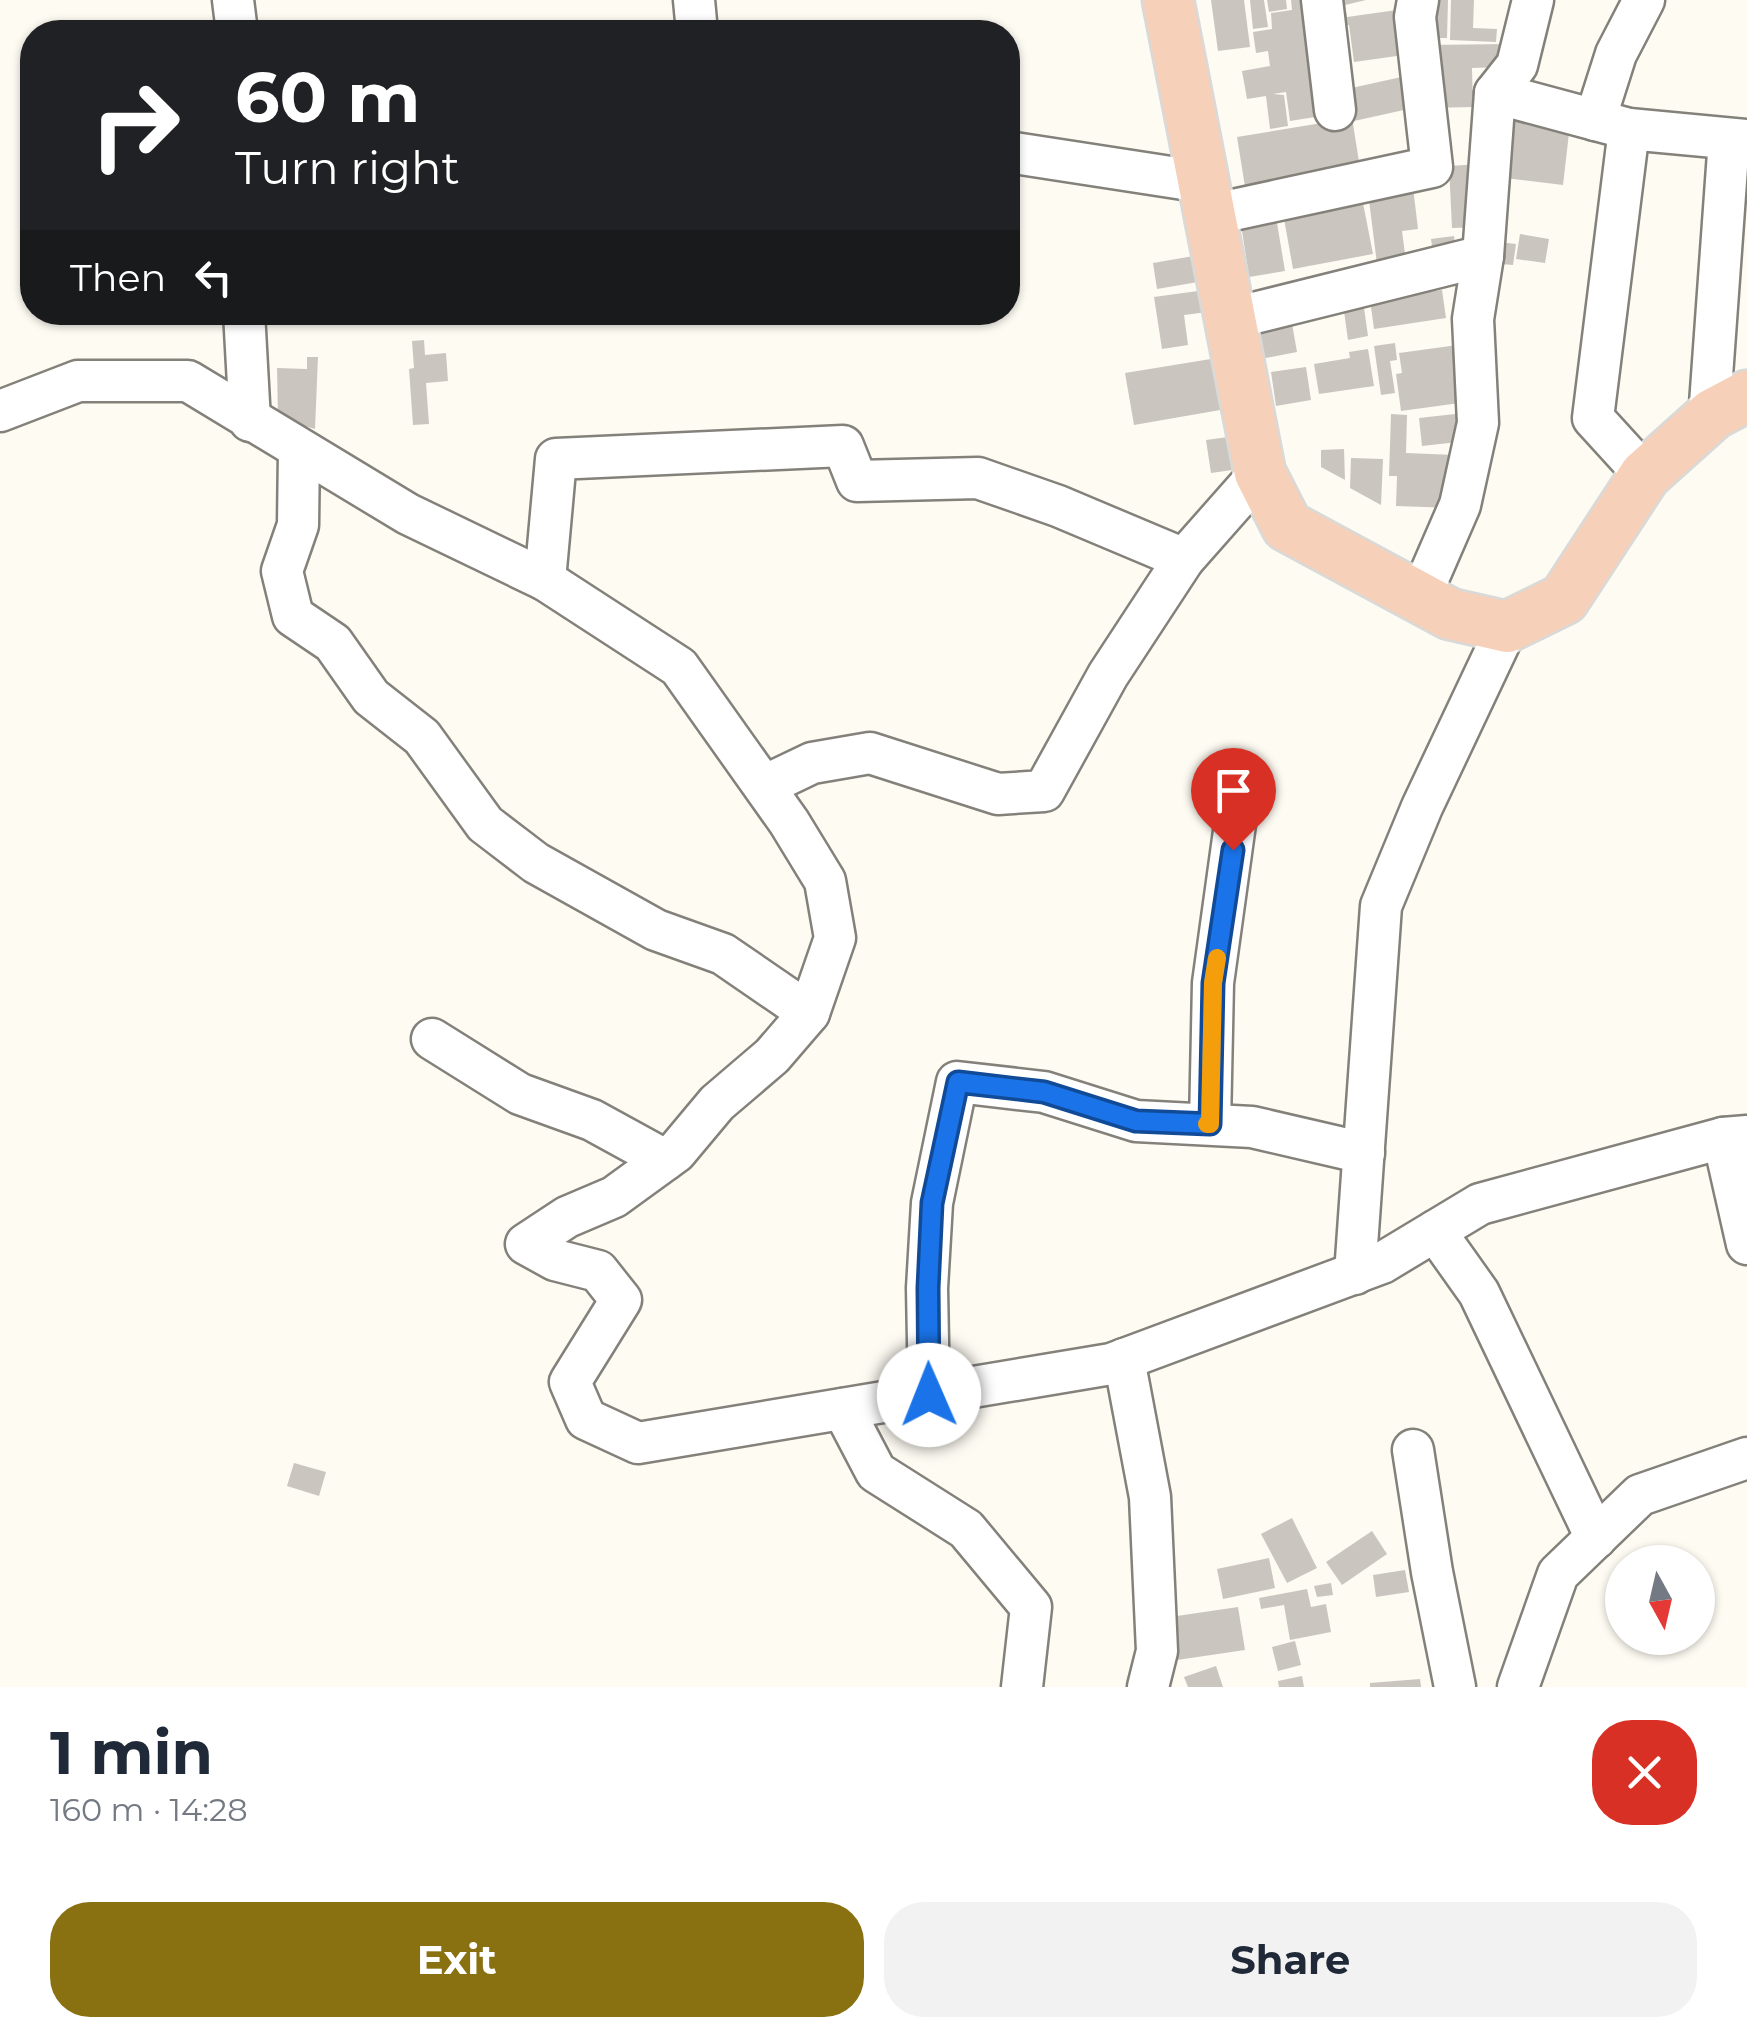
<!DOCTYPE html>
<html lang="en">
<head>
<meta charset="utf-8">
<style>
  :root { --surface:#fff; --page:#f2f2f3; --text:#1f2937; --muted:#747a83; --accent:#897112 }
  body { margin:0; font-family:Montserrat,sans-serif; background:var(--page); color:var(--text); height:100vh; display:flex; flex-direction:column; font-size:38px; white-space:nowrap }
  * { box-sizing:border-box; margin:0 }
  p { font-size:32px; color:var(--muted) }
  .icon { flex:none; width:55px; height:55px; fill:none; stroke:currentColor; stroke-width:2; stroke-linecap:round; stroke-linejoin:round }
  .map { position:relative; height:1687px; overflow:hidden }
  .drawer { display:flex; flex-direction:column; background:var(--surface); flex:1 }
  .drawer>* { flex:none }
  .guide { position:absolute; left:20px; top:20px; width:1000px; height:305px; border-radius:40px; box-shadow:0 2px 8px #0004; background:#202124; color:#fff; overflow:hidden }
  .needle { width:65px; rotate:172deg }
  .tools { position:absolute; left:1605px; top:1545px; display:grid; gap:20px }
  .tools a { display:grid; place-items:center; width:110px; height:110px; border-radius:50%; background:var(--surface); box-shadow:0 2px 8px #0004; font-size:50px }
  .pin { position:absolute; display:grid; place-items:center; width:85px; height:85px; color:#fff; margin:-102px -42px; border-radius:50% 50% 50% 0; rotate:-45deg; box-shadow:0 0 10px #0007 }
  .pin .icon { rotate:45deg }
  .me { position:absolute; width:110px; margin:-55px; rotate:359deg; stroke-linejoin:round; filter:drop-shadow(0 0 8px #0008) }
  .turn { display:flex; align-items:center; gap:35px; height:210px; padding:0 50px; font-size:45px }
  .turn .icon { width:130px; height:130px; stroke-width:2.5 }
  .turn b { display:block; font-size:70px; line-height:85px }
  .then { display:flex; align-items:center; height:95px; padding:0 50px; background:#0003; gap:20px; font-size:38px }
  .round { display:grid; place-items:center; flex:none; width:105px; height:105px; border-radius:40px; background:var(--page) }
  .headline { display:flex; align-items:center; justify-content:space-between; height:170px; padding:0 50px }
  h1 { font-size:60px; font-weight:700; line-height:75px }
  .cta { display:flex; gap:20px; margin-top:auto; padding:20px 50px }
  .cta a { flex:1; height:115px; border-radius:40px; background:var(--accent); color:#fff; font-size:40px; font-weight:700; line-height:115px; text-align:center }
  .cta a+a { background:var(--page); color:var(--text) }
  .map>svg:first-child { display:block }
  .building { fill:#cbc5bf }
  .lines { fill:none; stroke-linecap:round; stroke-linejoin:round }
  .minor-casing { stroke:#83817a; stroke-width:45 }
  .major-casing { stroke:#d9d9d8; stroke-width:55 }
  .minor { stroke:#fff; stroke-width:40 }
  .major { stroke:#f7d0b9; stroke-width:50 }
  .route-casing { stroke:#114b97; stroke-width:25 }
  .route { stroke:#1a73e8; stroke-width:18 }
  .slow { stroke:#f59e0b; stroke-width:18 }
</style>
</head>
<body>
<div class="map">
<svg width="1747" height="1687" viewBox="0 0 1747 1687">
  <rect width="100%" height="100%" fill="#fefbf3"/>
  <g class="building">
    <polygon points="1211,0 1244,0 1250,47 1218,51"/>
    <polygon points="1250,0 1264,0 1268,27 1253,29"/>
    <polygon points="1267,0 1286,0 1287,9 1269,12"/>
    <polygon points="1291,0 1315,0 1334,114 1290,121 1286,92 1273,94 1284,95 1288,126 1270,129 1266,96 1247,99 1242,71 1270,66 1268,51 1256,53 1253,32 1272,29 1271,13 1292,10"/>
    <polygon points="1328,0 1366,0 1345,5 1347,17 1411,8 1418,53 1354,62 1349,25 1332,27"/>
    <polygon points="1431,0 1448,0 1447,38 1418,38"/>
    <polygon points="1451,0 1474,0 1473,28 1497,29 1496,42 1450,40"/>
    <polygon points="1507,44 1507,67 1472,68 1473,107 1429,108 1428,45"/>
    <polygon points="1415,74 1422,106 1354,121 1347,89"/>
    <polygon points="1504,108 1571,116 1563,185 1496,177"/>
    <polygon points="1352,118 1362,180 1247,199 1237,137"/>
    <polygon points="1481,164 1483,227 1452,228 1449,166"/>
    <polygon points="1412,179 1418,229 1402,231 1407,269 1378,272 1367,184"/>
    <polygon points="1362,198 1373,254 1293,269 1283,213"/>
    <polygon points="1274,205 1285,271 1249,277 1239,211"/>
    <polygon points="1520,234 1549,239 1545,263 1516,259"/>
    <polygon points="1454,236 1457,258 1434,261 1431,239"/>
    <polygon points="1490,241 1516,244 1513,265 1487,263"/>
    <polygon points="1205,254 1210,280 1157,289 1153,263"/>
    <polygon points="1205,290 1208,312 1184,315 1188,345 1162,349 1154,297"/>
    <polygon points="1442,290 1446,318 1374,329 1370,300"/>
    <polygon points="1363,301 1368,336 1348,340 1343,304"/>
    <polygon points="1291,318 1297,352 1261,359 1255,324"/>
    <polygon points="424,340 425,355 446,353 448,381 426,383 429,424 413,425 409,369 414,368 412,341"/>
    <polygon points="1395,343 1397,360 1390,361 1395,393 1381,395 1374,346"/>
    <polygon points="1465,344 1474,401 1401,411 1396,374 1402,373 1399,353"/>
    <polygon points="1368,349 1374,386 1319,394 1314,364 1350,358 1349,352"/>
    <polygon points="307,357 318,357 315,429 278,418 277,368 307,369"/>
    <polygon points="1217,358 1226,409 1134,425 1125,373"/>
    <polygon points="1306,367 1311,400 1276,406 1271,372"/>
    <polygon points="1464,413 1467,441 1422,446 1419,418"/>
    <polygon points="1391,414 1407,415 1406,453 1455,455 1453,508 1396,506 1397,476 1389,476"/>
    <polygon points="1228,437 1232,470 1211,473 1206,440"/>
    <polygon points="1344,449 1345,480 1321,467 1321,450"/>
    <polygon points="1351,458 1383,459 1381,505 1350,488"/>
    <polygon points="294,1463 326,1472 319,1496 287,1486"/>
    <polygon points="1292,1518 1317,1568 1287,1583 1261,1534"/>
    <polygon points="1372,1531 1387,1554 1342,1585 1326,1562"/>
    <polygon points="1269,1558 1275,1588 1223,1599 1217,1569"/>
    <polygon points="1405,1570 1409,1592 1376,1597 1373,1575"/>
    <polygon points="1331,1583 1333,1595 1317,1597 1314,1586"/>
    <polygon points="1307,1589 1311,1607 1326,1604 1331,1632 1290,1640 1284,1605 1261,1609 1259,1598"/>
    <polygon points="1238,1607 1245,1650 1177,1660 1170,1617"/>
    <polygon points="1295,1641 1301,1665 1278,1671 1272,1647"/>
    <polygon points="1216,1666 1223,1687 1188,1687 1184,1677"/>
    <polygon points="1302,1676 1304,1687 1279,1687 1278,1681"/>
    <polygon points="1420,1679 1421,1687 1370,1687 1370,1683"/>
  </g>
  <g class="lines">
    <defs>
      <g id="minor">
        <polyline points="233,0 237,32"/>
        <polyline points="694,0 697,32"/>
        <polyline points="1322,0 1335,110"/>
        <polyline points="1495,93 1629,129 1747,140"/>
        <polyline points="1595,120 1616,54 1644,0"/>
        <polyline points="1629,129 1593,418 1645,475"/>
        <polyline points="1008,152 1203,182"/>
        <polyline points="1210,215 1432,167 1415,17 1418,0"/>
        <polyline points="244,312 250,421"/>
        <polyline points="1230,319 1483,256"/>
        <polyline points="0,411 78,381 188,381 408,514 545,580 679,667 789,822 825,881 835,938 809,1013 772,1056 717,1103 676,1152 614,1197 567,1217 526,1244 555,1260 598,1271 621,1300 570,1382 586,1419 638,1443 1111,1364 1382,1263 1480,1204 1723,1138 1747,1136"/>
        <polyline points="1709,418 1729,139"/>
        <polyline points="299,450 298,525 282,571 293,616 333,643 371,697 422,737 485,824 536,863 656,930 723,954 809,1013"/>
        <polyline points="545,580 556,459 843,446 857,481 978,478 1058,506 1184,559"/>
        <polyline points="1420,597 1460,505 1478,423 1473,319 1483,256 1495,93 1517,65 1533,0"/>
        <polyline points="764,786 812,763 870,753 998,794 1044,791 1108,675 1184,559 1260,473"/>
        <polyline points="432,1039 520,1094 592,1120 665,1160"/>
        <polyline points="1210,1124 1213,983 1241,781"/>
        <polyline points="1723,1138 1747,1244"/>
        <polyline points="1435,1231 1479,1293 1596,1538"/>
        <polyline points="1355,1274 1381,906 1422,807 1507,627"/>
        <polyline points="1124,1359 1150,1497 1157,1651 1148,1687"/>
        <polyline points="929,1395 927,1288 932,1203 957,1082 1044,1092 1136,1121 1252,1127 1364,1153"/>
        <polyline points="843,1409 876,1472 966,1529 1031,1607 1022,1687"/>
        <polyline points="1413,1450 1432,1572 1455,1687"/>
        <polyline points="1518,1687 1558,1574 1640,1495 1747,1458"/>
      </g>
      <polyline id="major" points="1168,0 1260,473 1287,526 1450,614 1507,627 1564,599 1645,475 1713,414 1747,396"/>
    </defs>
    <use href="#minor" class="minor-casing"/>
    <use href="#major" class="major-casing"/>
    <use href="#minor" class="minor"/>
    <use href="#major" class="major"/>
  </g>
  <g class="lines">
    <defs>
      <polyline id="route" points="929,1395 928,1288 932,1203 958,1082 1044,1092 1136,1121 1210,1124 1213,983 1233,850"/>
    </defs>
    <use href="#route" class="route-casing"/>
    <use href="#route" class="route"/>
    <polyline class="slow" points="1207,1124 1210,1124 1213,983 1217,958"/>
  </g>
</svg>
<div class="tools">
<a><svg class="needle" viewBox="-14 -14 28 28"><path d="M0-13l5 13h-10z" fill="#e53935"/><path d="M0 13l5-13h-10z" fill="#747a83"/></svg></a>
</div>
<div class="pin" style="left:1233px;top:850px;background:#d93025"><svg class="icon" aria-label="arrive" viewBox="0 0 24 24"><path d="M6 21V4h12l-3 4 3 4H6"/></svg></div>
<svg class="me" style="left:929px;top:1395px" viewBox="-20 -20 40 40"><circle r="19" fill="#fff"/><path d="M0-13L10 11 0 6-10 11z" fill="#1a73e8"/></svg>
<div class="guide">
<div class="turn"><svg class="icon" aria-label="right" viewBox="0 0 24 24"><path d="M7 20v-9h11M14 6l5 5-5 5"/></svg><div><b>60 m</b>Turn right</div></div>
<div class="then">Then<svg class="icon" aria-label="left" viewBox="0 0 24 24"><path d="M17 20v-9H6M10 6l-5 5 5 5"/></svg></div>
</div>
</div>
<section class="drawer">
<div class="headline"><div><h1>1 min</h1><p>160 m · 14:28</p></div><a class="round" style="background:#d93025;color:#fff"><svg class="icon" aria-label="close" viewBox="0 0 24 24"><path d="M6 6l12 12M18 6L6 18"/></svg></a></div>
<div class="cta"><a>Exit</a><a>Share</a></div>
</section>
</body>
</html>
